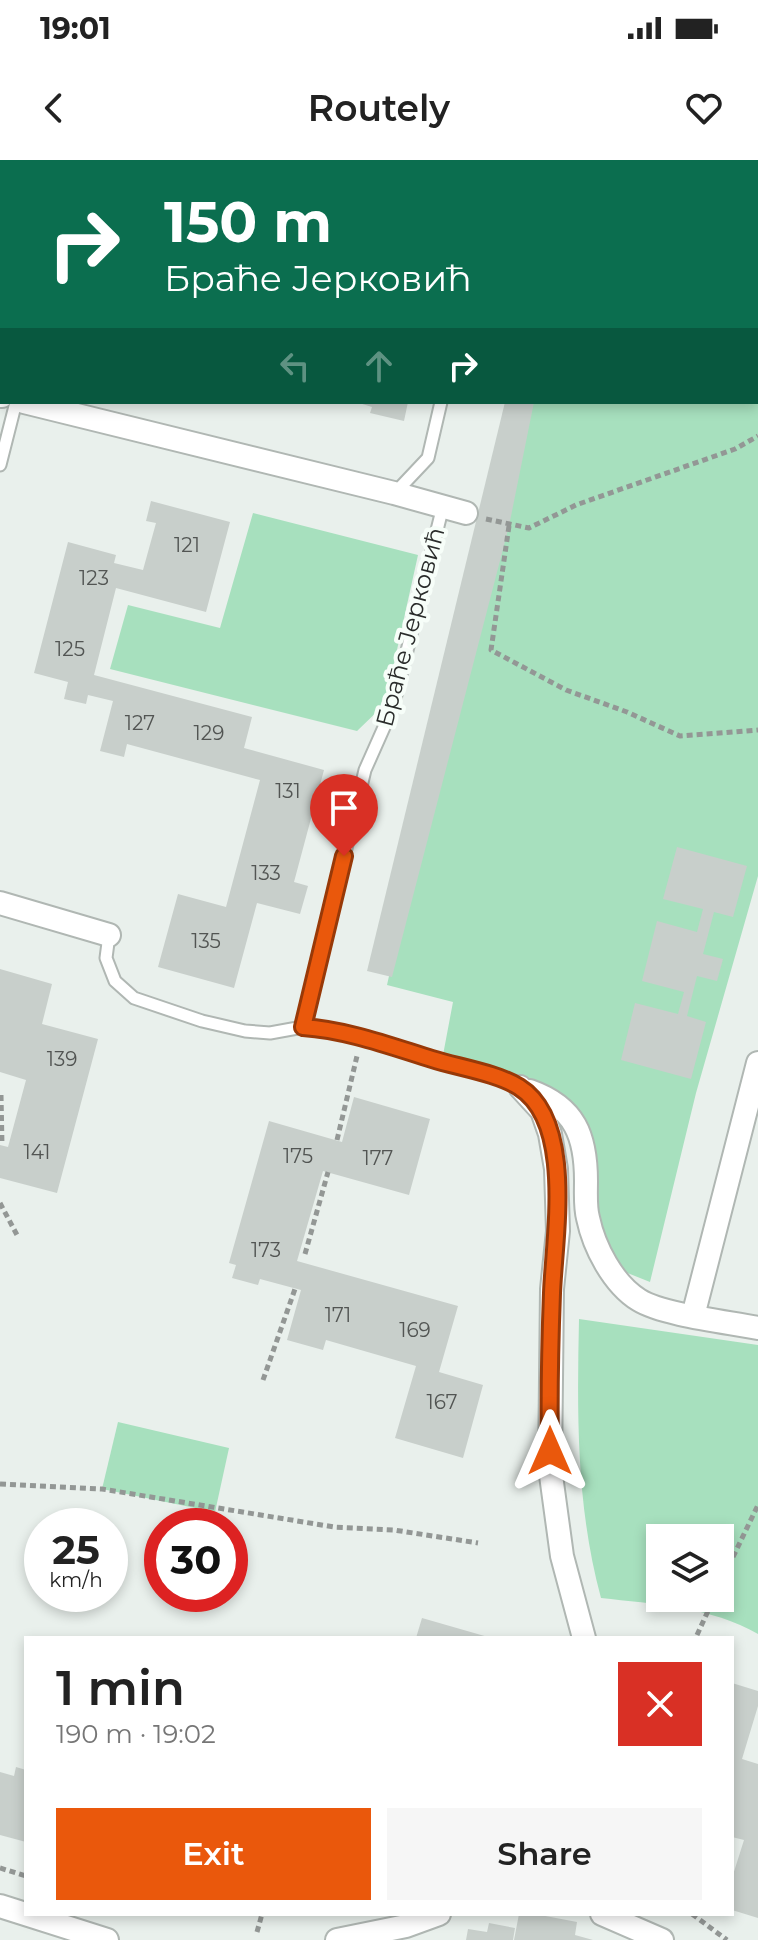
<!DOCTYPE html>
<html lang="en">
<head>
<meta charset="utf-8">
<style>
  :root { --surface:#fff; --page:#f6f6f6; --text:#222; --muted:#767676; --accent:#ea580c }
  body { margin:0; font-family:Montserrat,sans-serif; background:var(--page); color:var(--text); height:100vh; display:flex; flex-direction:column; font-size:30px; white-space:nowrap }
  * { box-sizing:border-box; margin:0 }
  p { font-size:26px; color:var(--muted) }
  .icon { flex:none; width:44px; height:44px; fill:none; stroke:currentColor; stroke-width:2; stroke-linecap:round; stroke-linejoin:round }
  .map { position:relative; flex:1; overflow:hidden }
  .panel { position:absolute; left:24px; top:1476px; width:710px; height:280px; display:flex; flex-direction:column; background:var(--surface); border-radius:0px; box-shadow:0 4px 12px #0003 }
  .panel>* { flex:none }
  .hud { position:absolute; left:0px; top:0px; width:758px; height:244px; box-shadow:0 4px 12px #0003; background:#0b6e4f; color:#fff; overflow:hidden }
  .tools { position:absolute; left:646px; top:1364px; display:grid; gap:16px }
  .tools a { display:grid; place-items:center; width:88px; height:88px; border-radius:0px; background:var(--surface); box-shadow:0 4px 12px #0003; font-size:40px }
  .speed { position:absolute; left:24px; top:1348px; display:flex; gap:16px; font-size:40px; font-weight:700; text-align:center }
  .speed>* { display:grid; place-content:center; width:104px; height:104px; border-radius:50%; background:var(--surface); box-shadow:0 4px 12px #0003; line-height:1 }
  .speed small { font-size:20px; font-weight:400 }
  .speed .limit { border:12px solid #d22; background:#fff; color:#111 }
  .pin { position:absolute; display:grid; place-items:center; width:68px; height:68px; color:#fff; margin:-82px -34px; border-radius:50% 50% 50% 0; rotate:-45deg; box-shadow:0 0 8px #0007 }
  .pin .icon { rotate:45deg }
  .me { position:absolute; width:88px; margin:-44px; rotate:0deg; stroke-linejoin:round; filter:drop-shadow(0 0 6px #0008) }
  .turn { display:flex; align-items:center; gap:28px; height:168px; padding:0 32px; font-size:36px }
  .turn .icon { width:104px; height:104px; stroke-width:2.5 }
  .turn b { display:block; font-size:56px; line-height:68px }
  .lanes { display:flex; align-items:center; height:76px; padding:0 32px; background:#0003; justify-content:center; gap:40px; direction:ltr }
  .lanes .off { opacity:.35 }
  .round { display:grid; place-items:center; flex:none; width:84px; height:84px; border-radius:0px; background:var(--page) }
  .overview { display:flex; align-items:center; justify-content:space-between; height:136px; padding:0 32px }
  h1 { font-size:48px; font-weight:600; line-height:60px }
  .button { display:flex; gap:16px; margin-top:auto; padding:16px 32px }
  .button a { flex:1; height:92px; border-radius:0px; background:var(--accent); color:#fff; font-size:32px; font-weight:600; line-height:92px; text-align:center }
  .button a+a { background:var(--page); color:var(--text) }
  .status { display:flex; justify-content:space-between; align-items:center; height:56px; padding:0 40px; background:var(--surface); direction:ltr }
  .status svg { height:22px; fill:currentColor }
  header { display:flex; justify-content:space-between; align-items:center; height:104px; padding:0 32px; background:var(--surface); font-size:36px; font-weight:600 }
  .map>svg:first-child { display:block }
  .green { fill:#a7e0be; fill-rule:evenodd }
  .building { fill:#c8cfcb }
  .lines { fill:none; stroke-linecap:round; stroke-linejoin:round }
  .lane-casing { stroke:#b0b7b3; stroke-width:15 }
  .street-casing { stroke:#b0b7b3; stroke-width:26 }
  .path { stroke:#939795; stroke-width:5; stroke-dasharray:6 4; stroke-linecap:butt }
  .lane { stroke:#fff; stroke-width:11 }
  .street { stroke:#fff; stroke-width:22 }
  .route-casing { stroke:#983908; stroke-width:20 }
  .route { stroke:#ea580c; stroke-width:14 }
  .labels { text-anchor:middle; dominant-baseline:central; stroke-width:8; stroke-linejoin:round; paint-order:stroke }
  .number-label { font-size:20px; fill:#525553 }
  .street-label { font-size:24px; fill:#2a2c2b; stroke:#f7fef9 }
</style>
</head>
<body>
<div class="status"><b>19:01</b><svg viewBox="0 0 49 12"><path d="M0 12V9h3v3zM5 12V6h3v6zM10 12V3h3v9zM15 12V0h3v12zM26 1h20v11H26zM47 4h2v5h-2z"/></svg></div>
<header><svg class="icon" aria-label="back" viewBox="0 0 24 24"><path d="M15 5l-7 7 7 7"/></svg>Routely<svg class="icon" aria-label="heart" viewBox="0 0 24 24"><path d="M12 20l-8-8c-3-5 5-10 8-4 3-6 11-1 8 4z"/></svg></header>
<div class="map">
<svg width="758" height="1780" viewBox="0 0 758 1780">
  <rect width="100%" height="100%" fill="#e9f0ec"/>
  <g class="green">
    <polygon points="739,0 758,1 758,716 696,933 650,1122 625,1112 612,1098 587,1045 583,982 520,927 443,895 453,842 387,825 419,682 528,242 756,242 756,2 723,2"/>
    <polygon points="253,353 418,395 385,544 357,571 110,509 128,445 220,468"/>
    <path d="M579 1159 758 1185V1474C712 1447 653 1444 601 1438 576 1346 577 1253 579 1159ZM660 1378H720V1438H660Z"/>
    <polygon points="118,1262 229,1288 215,1352 102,1329"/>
  </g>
  <g class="building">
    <polygon points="356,242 408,242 404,261 370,253 372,247"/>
    <polygon points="505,242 534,242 509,366 392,817 367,811"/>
    <polygon points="151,341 230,362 206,452 116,428 94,515 252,557 244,588 324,610 294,722 308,726 300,754 257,743 234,828 158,807 178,734 226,747 260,620 127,584 124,597 100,591 113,541 88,535 86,544 64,539 68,522 34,513 68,382 116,395 114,403 143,410 156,363 146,361"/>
    <polygon points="677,687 747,706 733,757 714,752 703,794 723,799 717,821 697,816 687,856 706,862 691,919 621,900 635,843 678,854 684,832 642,821 657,761 697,772 703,749 663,739"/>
    <polygon points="0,809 52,824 42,864 98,879 57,1033 0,1018 0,985 8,987 26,920 0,912"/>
    <polygon points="354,937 430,959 409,1035 323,1011 297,1101 458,1146 439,1212 483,1225 463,1298 395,1278 416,1206 326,1180 323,1190 287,1180 301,1130 260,1119 258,1125 232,1118 236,1105 229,1103 269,961 342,982"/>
    <polygon points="422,1458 488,1477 488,1478 416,1478"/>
    <polygon points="732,1523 758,1531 758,1546 742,1599 758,1604 758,1758 732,1750 732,1718 744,1680 732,1677"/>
    <polygon points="16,1607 26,1610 26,1682 0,1675 0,1612 14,1616"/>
    <polygon points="519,1754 535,1754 577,1762 575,1775 593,1780 514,1780"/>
    <polygon points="489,1763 515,1768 513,1780 466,1780 468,1769 487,1772"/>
  </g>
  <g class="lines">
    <defs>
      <g id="lane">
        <polyline points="122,2 123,0"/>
        <polyline points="0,305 16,242"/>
        <polyline points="395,333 428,298 441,242"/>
        <polyline points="109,775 106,798 115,821 134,838 202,861 245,871 270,873 303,867 326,868 498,918 520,927"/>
        <polyline points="303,867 365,610 393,547 443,346"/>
      </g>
      <g id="street">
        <polyline points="0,236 2,236"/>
        <polyline points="24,242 394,333 466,353"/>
        <polyline points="0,743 109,775"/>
        <polyline points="520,927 542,951 550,974 556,1009 558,1071 552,1129 550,1308 562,1396 584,1478"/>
        <path d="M530 931C575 947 586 976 586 1021 586 1033 585 1047 588 1058 594 1087 613 1124 639 1140 663 1155 728 1162 758 1168"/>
        <polyline points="693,1156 758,903"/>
        <polyline points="0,1746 107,1780"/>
        <polyline points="602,1754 662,1780"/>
        <polyline points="337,1780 406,1766 439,1754"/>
      </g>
    </defs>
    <use href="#lane" class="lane-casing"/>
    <use href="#street" class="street-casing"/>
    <g class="path">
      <polyline points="731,0 734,2"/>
      <polyline points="756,13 758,14"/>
      <polyline points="486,359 529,368 576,345 735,289 758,276"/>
      <polyline points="509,366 491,490 566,530 627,552 680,576 758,570"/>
      <polyline points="1,935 2,985"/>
      <polyline points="337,980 357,896"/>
      <polyline points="0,1043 17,1075"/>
      <polyline points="305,1094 328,1012"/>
      <polyline points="263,1220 295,1129"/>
      <polyline points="0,1324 102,1329 334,1367 394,1370 478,1383"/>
      <polyline points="720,1424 758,1345"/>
      <polyline points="697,1475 714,1438"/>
      <polyline points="0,1708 26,1716"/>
      <polyline points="692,1754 727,1780"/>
      <polyline points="257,1772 262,1754"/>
    </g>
    <use href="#lane" class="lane"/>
    <use href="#street" class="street"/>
  </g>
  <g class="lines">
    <defs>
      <path id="route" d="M344 696 303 867C347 870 390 886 432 899 457 907 497 913 519 927 575 962 554 1078 552 1133 550 1186 549 1238 550 1291"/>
    </defs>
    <use href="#route" class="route-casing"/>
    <use href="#route" class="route"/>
  </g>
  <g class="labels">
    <g class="number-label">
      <text x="187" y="385">121</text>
      <text x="94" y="418">123</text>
      <text x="70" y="489">125</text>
      <text x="140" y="563">127</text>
      <text x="209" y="573">129</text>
      <text x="288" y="631">131</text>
      <text x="266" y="713">133</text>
      <text x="206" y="781">135</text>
      <text x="62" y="899">139</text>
      <text x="37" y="992">141</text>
      <text x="298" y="996">175</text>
      <text x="378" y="998">177</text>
      <text x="266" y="1090">173</text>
      <text x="338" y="1155">171</text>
      <text x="415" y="1170">169</text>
      <text x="442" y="1242">167</text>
    </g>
    <g class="street-label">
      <text transform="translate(410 467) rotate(-75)">Браће Јерковић</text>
    </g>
  </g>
</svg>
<div class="tools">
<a><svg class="icon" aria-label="layers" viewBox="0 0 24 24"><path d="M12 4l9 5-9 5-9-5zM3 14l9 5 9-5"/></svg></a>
</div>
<div class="speed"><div>25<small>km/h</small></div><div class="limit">30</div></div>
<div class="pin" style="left:344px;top:696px;background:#d93025"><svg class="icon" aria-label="arrive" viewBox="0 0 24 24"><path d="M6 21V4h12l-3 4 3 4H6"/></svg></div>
<svg class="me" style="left:550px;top:1291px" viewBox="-20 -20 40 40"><path d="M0-17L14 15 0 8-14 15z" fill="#ea580c" stroke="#fff" stroke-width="4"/></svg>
<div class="hud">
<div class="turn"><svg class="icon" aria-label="right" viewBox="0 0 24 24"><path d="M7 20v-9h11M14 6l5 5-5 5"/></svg><div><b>150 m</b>Браће Јерковић</div></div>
<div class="lanes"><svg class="icon off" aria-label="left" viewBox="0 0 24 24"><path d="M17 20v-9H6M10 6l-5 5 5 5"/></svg><svg class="icon off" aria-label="ahead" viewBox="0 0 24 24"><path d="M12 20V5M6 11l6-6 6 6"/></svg><svg class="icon" aria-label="right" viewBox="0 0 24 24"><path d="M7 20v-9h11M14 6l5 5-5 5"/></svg></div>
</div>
<section class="panel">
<div class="overview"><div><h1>1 min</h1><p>190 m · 19:02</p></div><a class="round" style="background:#d93025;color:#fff"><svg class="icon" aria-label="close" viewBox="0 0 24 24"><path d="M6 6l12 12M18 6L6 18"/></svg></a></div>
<div class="button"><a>Exit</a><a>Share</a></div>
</section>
</div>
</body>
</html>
